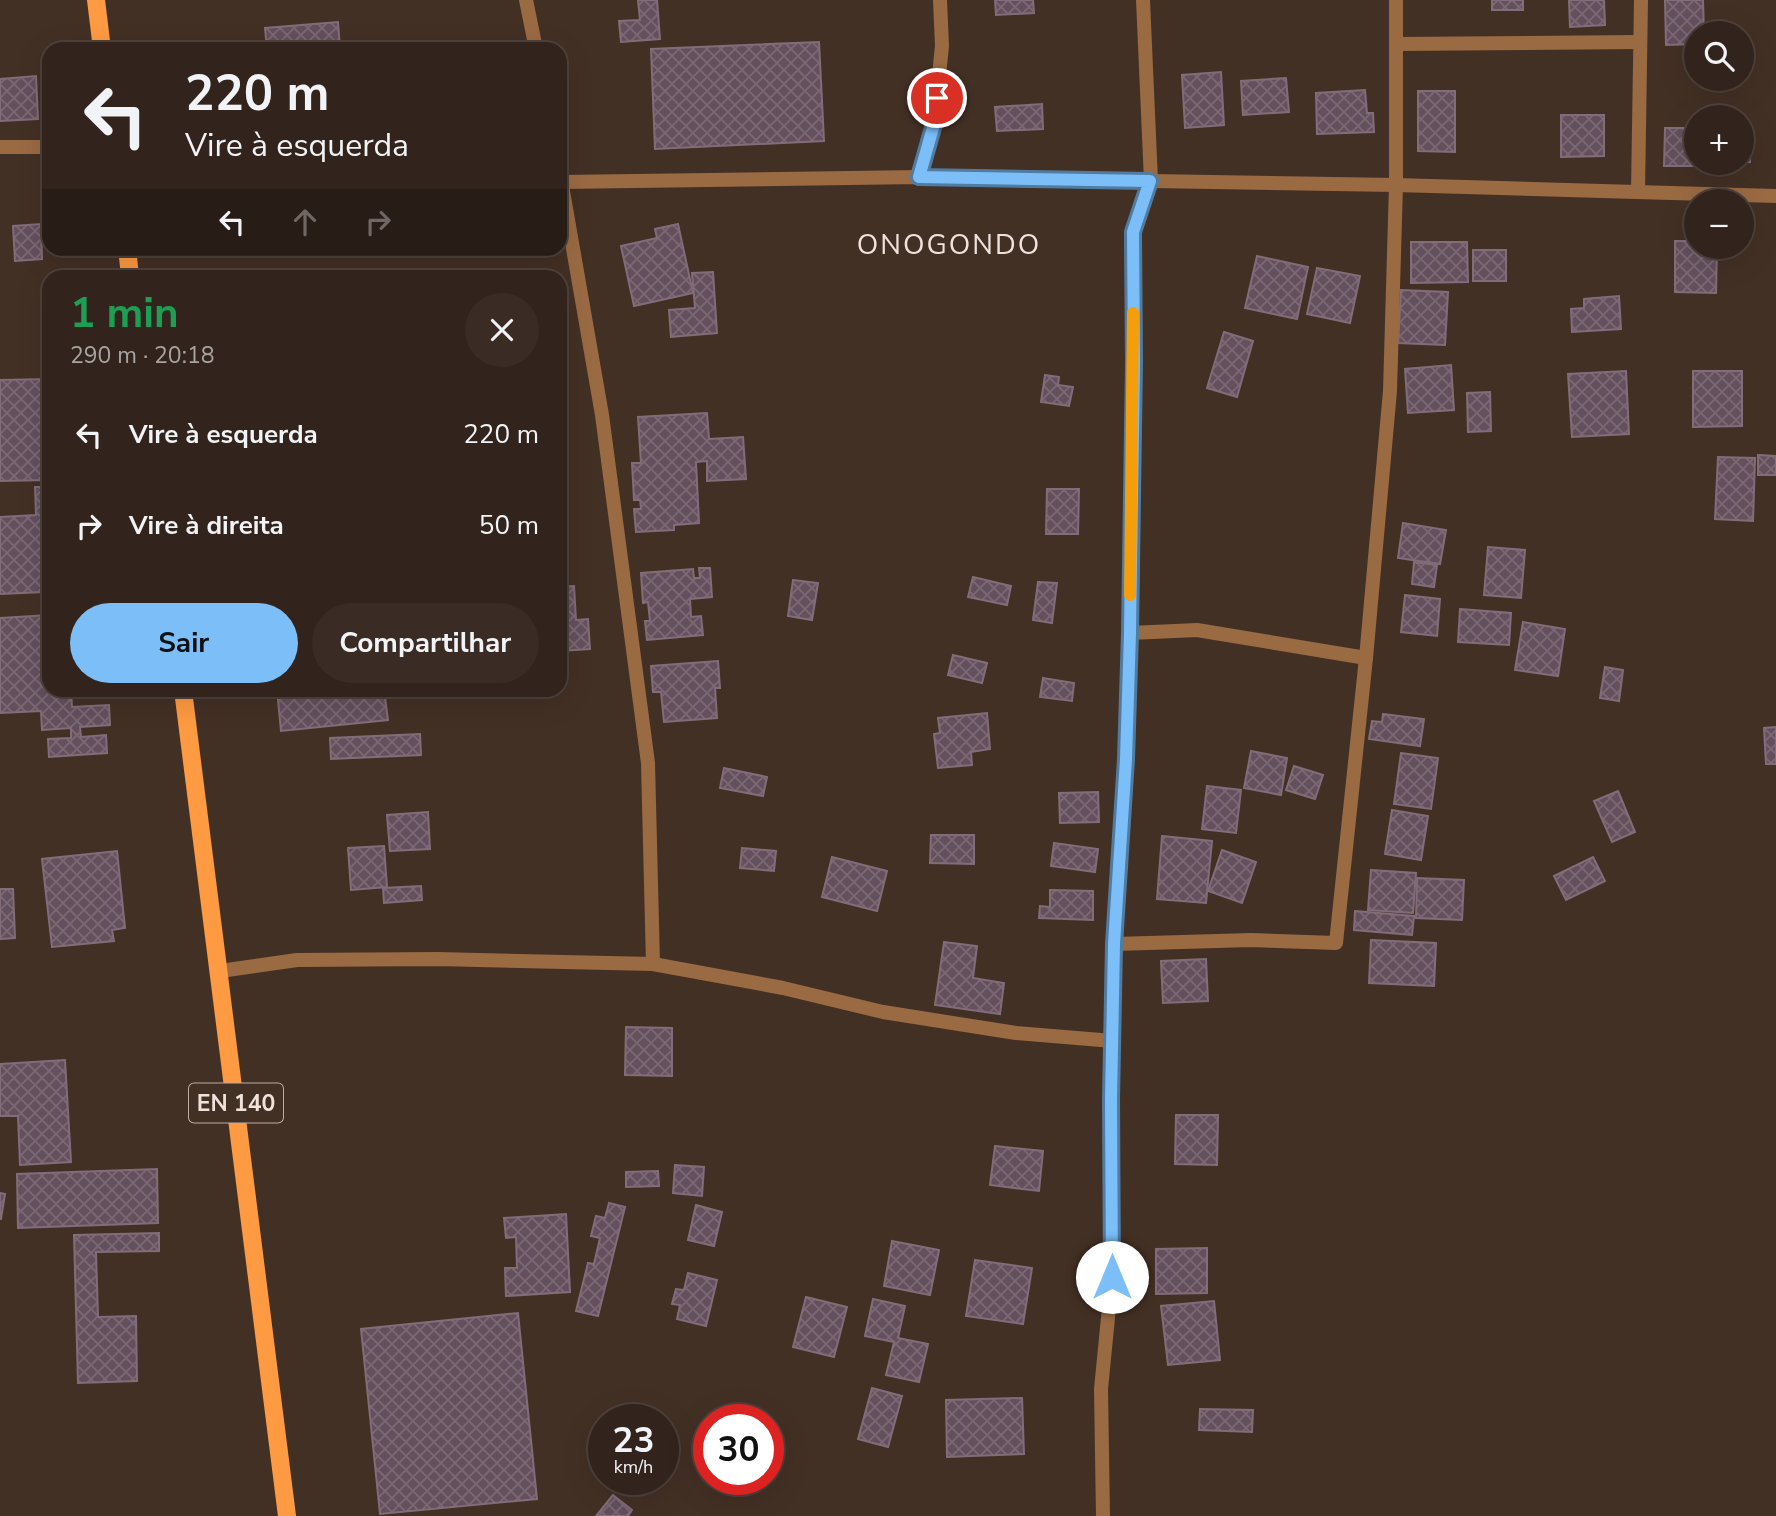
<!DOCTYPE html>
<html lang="pt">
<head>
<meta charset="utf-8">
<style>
  :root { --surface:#32241c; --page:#3a2c25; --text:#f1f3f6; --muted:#a8a4a3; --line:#4d413b; --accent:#7bbef8 }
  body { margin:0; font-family:"Nunito Sans",sans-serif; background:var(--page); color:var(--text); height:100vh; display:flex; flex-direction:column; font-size:26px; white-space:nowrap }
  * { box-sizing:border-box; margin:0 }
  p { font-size:23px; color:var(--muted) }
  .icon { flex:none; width:38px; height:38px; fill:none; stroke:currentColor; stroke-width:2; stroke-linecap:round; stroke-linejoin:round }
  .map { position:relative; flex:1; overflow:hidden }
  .details { position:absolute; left:42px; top:270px; width:525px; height:427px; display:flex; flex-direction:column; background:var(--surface); border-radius:21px; box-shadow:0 7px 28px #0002,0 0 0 2px var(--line) }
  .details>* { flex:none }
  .top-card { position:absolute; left:42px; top:42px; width:525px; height:214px; border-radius:21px; box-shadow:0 7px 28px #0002,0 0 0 2px var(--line); background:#32241c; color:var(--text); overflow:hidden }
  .controls { position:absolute; left:1684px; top:21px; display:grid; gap:14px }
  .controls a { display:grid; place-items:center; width:70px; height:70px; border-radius:50%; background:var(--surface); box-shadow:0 7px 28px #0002,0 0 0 2px var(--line); font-size:35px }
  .speed { position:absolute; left:588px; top:1404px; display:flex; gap:14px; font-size:35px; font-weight:700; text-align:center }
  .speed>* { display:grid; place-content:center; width:91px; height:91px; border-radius:50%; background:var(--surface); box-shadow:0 7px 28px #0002,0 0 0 2px var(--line); line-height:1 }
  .speed small { font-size:18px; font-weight:400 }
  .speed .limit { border:10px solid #d22; background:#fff; color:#111 }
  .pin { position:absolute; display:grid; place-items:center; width:60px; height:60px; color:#fff; margin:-30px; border:4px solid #fff; border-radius:50%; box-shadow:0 2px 7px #0007 }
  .me { position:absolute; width:77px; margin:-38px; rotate:0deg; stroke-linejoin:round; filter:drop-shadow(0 0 5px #0008) }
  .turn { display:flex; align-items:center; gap:24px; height:147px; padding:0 28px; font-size:32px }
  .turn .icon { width:91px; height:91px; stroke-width:2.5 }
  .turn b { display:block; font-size:49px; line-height:60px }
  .lanes { display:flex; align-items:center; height:66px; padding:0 28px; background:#0003; justify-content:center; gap:35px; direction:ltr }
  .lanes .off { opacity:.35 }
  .round { display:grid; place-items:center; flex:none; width:74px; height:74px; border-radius:37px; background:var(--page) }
  .overview { display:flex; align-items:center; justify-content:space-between; height:119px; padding:0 28px }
  h1 { font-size:42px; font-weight:700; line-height:52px; color:#1e9e55 }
  .primary-button { display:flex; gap:14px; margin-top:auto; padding:14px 28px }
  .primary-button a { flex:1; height:80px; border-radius:42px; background:var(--accent); color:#111; font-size:28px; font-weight:700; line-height:80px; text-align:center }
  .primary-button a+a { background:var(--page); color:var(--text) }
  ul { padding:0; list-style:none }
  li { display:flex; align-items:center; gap:21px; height:91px; padding:0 28px }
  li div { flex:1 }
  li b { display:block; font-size:26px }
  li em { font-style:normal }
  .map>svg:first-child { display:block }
  .building { fill:url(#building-cross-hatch); stroke:#826c7a; stroke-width:2 }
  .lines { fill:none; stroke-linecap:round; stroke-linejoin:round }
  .minor { stroke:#9a6a43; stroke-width:14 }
  .primary { stroke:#fe9a41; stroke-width:18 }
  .route-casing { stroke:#507ca1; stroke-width:18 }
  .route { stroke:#7bbef8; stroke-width:12 }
  .slow { stroke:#f59e0b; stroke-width:12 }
  .labels { text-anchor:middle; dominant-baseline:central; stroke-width:7; stroke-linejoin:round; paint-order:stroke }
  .shield { fill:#433025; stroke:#bbada4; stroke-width:2 }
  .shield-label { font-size:23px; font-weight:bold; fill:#efe2db }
  .quarter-label { font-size:28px; letter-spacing:2px; fill:#efe2db; stroke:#433025 }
</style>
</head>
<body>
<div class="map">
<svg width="1776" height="1516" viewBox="0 0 1776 1516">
  <defs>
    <pattern id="building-cross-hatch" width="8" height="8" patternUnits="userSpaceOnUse" patternTransform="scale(1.75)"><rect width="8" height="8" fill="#64505d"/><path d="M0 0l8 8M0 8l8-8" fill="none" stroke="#7a6974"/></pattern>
  </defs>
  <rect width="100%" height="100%" fill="#433025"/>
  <g class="building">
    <polygon points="638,0 657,0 660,39 621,42 619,21 640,20"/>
    <polygon points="995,0 1033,0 1034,13 996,15"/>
    <rect x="1492" y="0" width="31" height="10"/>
    <polygon points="1569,0 1604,0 1605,25 1570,27"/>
    <polygon points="1665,0 1703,0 1704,33 1696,33 1696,44 1666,45"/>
    <polygon points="338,22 340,49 267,49 265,28"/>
    <polygon points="819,42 824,141 655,149 651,49"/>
    <polygon points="1221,72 1224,125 1185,128 1182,75"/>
    <polygon points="36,76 38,119 0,121 0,79"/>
    <polygon points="1286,78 1289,112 1243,115 1241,81"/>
    <polygon points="1365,90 1367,113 1373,113 1374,132 1317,134 1316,93"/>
    <polygon points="1418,91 1455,91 1455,152 1418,151"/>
    <polygon points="1042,104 1043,129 997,131 995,107"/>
    <polygon points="1561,115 1604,115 1604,156 1561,157"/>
    <polygon points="1665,128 1696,128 1696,163 1708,163 1708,166 1664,166"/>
    <polygon points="1741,128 1747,128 1750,162 1719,164 1719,163 1741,163"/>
    <polygon points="41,224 42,259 15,261 13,226"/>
    <polygon points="678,224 693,293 634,306 621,246 657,238 655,229"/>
    <polygon points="1675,241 1696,241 1696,247 1717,247 1716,293 1675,292"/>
    <polygon points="1411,242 1467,242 1468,282 1411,283"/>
    <rect x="1473" y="250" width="33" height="31"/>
    <polygon points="1257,256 1308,267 1297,319 1245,308"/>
    <polygon points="1317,268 1360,276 1350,323 1307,314"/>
    <polygon points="713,272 717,333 671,337 669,310 695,308 692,273"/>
    <polygon points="1401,290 1448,292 1445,345 1398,343"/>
    <polygon points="1619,296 1621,329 1572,332 1571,309 1584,308 1584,299"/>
    <polygon points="1224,332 1253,341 1237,397 1207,388"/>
    <polygon points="1451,365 1454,410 1408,413 1405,369"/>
    <polygon points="1626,371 1629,434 1572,437 1568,374"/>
    <polygon points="1693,371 1742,371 1742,426 1693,427"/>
    <polygon points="1045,375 1059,377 1058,385 1073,387 1069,406 1041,402"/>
    <polygon points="49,379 49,480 0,481 0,380"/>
    <polygon points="1490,392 1491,431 1468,432 1467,393"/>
    <polygon points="707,413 709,439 743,437 746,479 707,481 707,461 696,462 699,523 674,525 674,530 636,532 634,509 641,509 640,500 634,500 632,463 641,463 638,417"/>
    <polygon points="1758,455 1776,456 1776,475 1758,475"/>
    <polygon points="1718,457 1755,458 1753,521 1715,519"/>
    <polygon points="35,487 49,487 49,563 43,564 44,592 0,594 0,517 36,515"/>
    <polygon points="1047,489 1079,489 1078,534 1046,534"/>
    <polygon points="560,516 565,584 560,584"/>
    <polygon points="1403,523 1446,530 1440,564 1398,558"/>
    <polygon points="1488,547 1525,550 1521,598 1484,595"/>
    <polygon points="1414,562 1437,565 1434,587 1412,584"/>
    <polygon points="699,568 710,568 712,597 690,599 691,617 701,616 703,635 647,640 645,621 650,621 648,602 643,603 641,573 693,569 694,578 700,578"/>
    <polygon points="973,577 1011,586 1007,605 968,597"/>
    <polygon points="793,580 818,583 812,620 788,616"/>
    <polygon points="1038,582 1057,583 1052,623 1033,620"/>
    <polygon points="574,586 576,620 588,619 590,649 560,651 560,587"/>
    <polygon points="1405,595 1440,599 1437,636 1401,632"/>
    <polygon points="1460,609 1511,613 1509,645 1458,642"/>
    <polygon points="49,615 49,690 71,690 72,707 109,705 110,725 80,727 81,737 106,735 107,753 49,757 48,739 71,738 71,728 42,730 41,711 0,713 0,618"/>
    <polygon points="1523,622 1565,629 1558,676 1515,670"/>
    <polygon points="953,655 987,663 982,683 948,675"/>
    <polygon points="718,661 720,688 715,688 717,718 664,722 661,692 653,692 651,666"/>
    <polygon points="1605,667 1623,670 1619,701 1600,698"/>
    <polygon points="1043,678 1074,683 1072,701 1040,697"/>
    <polygon points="277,690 384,690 388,720 281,731"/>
    <polygon points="987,713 990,749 971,752 972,765 938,768 934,734 940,733 938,718"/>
    <polygon points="1383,714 1424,719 1420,746 1369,739 1372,721 1382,722"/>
    <polygon points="1776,727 1776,764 1766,764 1764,728"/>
    <polygon points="420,734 421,755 331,759 330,738"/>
    <polygon points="1251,751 1287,758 1281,795 1244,788"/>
    <polygon points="1401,753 1438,758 1431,809 1394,804"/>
    <polygon points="1294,766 1323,775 1315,799 1286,790"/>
    <polygon points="724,768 767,777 763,796 720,788"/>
    <polygon points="1207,786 1241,790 1236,833 1202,829"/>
    <polygon points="1618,791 1635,832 1612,842 1594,801"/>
    <polygon points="1098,792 1099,822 1060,823 1059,793"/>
    <polygon points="1392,810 1428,816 1421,860 1385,854"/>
    <polygon points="428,812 430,849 390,851 387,815"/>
    <polygon points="931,835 974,835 974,864 930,863"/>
    <polygon points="1162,836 1212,841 1206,903 1157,899"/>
    <polygon points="1054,843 1098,849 1095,872 1051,866"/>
    <polygon points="384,846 387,887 351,890 348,848"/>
    <polygon points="742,848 776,851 774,871 740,868"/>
    <polygon points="1222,850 1256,862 1242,903 1208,891"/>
    <polygon points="117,851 125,928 112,930 114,941 52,947 42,859"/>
    <polygon points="832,857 887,871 877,911 822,897"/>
    <polygon points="1593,857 1605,881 1566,900 1554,876"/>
    <polygon points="1371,870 1416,873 1413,913 1368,910"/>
    <polygon points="1417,878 1464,880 1462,920 1416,918"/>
    <polygon points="421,886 422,900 384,903 383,888"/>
    <polygon points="0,889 13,889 15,938 0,939"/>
    <polygon points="1050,890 1093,891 1093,920 1039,918 1040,906 1050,907"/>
    <polygon points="1355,911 1414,916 1412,935 1354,930"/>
    <polygon points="1371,940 1436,943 1434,986 1369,983"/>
    <polygon points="944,942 977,946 973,978 1004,983 1000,1014 935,1005"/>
    <polygon points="1206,959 1208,1001 1163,1003 1161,961"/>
    <polygon points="626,1027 672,1028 672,1076 625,1075"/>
    <polygon points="65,1060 71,1162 20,1165 18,1116 0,1116 0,1064"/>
    <polygon points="1176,1115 1218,1115 1217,1165 1175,1164"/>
    <polygon points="995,1146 1043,1151 1039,1191 990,1185"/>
    <polygon points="675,1165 704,1167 702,1196 673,1193"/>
    <polygon points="157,1169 158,1223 18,1228 17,1174"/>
    <polygon points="658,1171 659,1186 626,1187 626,1172"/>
    <polygon points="0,1193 5,1194 1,1219 0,1219"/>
    <polygon points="609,1203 625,1207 598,1316 576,1311 588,1263 594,1264 600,1238 591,1236 596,1216 605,1218"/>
    <polygon points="696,1205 722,1212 714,1246 688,1240"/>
    <polygon points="566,1214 570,1292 506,1296 505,1268 517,1268 516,1237 506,1238 504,1218"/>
    <polygon points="159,1233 159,1251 96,1252 98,1317 136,1316 137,1381 78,1383 74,1235"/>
    <polygon points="892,1241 939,1250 930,1295 884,1286"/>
    <polygon points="1207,1248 1207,1293 1156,1294 1156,1249"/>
    <polygon points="975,1260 1032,1268 1023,1324 966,1316"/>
    <polygon points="688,1273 717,1280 706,1326 677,1319 680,1305 672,1304 676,1289 684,1290"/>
    <polygon points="806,1297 847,1307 834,1357 793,1347"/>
    <polygon points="873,1299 905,1306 898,1338 928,1344 919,1382 886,1375 894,1342 865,1336"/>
    <polygon points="1214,1301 1220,1360 1168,1365 1161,1306"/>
    <polygon points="518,1313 537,1499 380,1514 361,1329"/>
    <polygon points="872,1388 902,1396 888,1447 858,1439"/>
    <polygon points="1022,1398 1024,1454 947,1457 946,1400"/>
    <polygon points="1200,1409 1253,1410 1252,1432 1199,1430"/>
    <polygon points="613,1495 632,1510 628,1516 596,1516"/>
  </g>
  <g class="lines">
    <g class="minor">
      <polyline points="526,0 536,49"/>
      <polyline points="1396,44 1639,42"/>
      <polyline points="0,147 49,147"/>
      <polyline points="560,174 602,415 648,763 653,964"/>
      <polyline points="919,177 934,124 942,46 940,0"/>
      <polyline points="560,182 919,177 1396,185 1776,196"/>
      <polyline points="1638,192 1641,0"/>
      <polyline points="1130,633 1197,630 1366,658"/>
      <polyline points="1114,944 1251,940 1336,943 1366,658 1390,391 1396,185 1396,0"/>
      <polyline points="220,971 297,960 437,959 653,964 783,988 883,1012 1016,1033 1113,1041"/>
      <polyline points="1103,1516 1101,1389 1112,1277 1111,1100 1114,944 1126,759 1130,633 1134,362 1133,232 1151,181 1143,0"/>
    </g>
    <g class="primary">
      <polyline points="96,0 102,49"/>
      <polyline points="127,248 130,276"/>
      <polyline points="183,690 287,1516"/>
    </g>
  </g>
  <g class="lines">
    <defs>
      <polyline id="route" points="937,98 934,124 919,177 1150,181 1133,232 1134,362 1130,633 1126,759 1114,944 1111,1100 1112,1277"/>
    </defs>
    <use href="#route" class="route-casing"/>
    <use href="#route" class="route"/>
    <polyline class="slow" points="1130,595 1133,313"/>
  </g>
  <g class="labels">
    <rect class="shield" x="189" y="1083.5" width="94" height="39" rx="5"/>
    <g class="shield-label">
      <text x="236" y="1103">EN 140</text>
    </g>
    <g class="quarter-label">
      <text x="949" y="245">ONOGONDO</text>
    </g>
  </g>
</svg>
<div class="controls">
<a><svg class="icon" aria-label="search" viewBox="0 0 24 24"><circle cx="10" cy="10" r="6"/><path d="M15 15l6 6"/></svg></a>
<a>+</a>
<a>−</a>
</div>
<div class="speed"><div>23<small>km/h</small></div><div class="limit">30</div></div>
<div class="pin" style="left:937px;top:98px;background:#d93025"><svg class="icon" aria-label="arrive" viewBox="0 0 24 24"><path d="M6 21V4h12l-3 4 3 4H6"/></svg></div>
<svg class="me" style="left:1112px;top:1277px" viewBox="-20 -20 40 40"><circle r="19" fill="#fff"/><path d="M0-13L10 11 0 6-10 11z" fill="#7bbef8"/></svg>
<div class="top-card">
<div class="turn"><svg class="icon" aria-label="left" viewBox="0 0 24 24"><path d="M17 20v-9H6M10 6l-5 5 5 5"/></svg><div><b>220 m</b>Vire à esquerda</div></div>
<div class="lanes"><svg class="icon" aria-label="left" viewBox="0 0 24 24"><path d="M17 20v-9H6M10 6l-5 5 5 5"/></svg><svg class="icon off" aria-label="ahead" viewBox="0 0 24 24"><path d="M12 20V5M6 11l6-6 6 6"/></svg><svg class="icon off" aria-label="right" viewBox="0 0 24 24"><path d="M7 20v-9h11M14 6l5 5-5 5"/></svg></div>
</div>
<section class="details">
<div class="overview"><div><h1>1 min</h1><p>290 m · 20:18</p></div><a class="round"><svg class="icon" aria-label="close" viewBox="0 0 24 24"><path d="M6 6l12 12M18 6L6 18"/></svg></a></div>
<ul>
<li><svg class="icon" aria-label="left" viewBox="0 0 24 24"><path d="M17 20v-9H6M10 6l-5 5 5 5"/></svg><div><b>Vire à esquerda</b></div><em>220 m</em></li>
<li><svg class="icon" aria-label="right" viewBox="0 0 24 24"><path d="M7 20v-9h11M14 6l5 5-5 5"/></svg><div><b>Vire à direita</b></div><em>50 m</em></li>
</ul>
<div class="primary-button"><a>Sair</a><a>Compartilhar</a></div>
</section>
</div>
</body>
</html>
